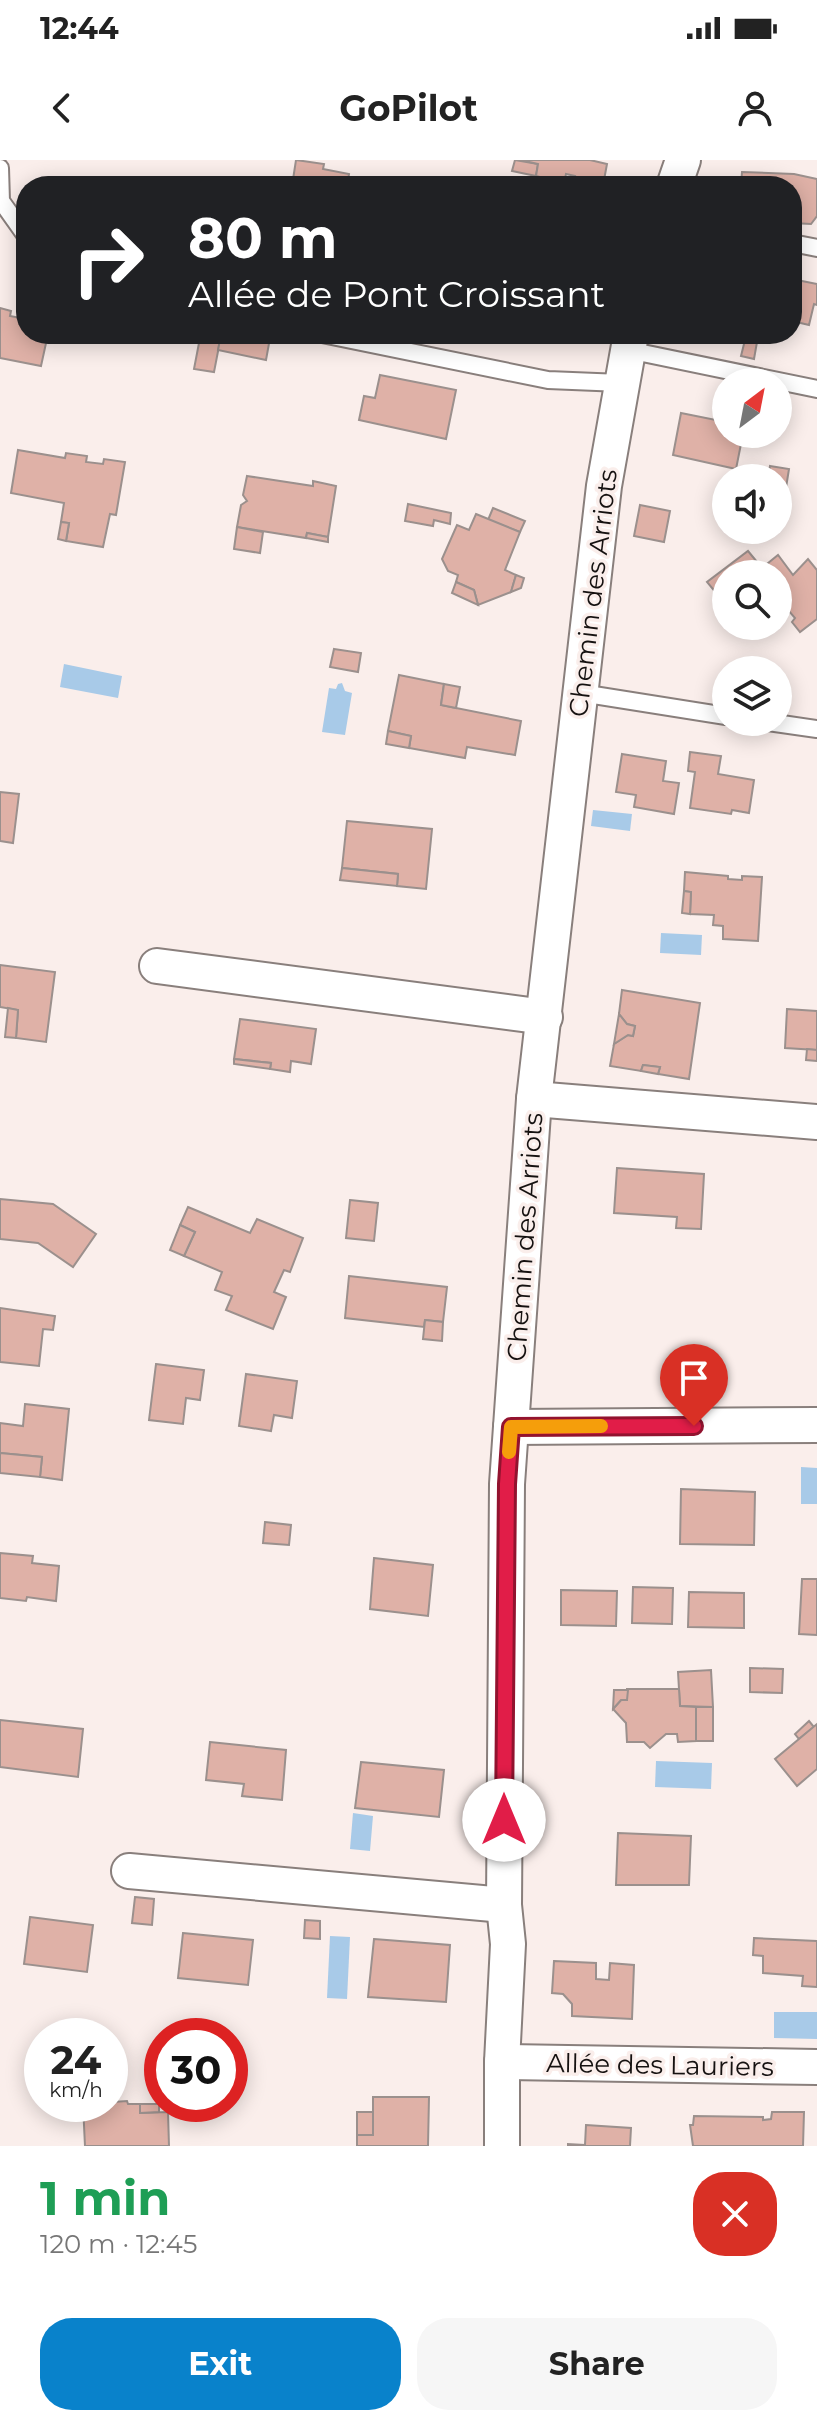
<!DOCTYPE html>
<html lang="en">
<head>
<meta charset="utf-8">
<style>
  :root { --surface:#fff; --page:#f6f6f6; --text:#222; --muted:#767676; --accent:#0982cb }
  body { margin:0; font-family:Montserrat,sans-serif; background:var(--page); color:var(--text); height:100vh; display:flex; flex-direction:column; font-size:30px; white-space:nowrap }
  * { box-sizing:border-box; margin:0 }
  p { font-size:26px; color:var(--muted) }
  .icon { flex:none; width:44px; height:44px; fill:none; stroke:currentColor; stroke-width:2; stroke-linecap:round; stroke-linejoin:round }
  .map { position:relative; height:1986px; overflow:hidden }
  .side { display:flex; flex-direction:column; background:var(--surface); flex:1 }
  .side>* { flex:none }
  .hud { position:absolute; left:16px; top:16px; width:786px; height:168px; border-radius:32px; box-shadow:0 4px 20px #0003; background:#202124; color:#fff; overflow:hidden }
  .needle { width:52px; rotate:32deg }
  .fabs { position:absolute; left:712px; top:208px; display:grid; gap:16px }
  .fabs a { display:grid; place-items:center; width:80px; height:80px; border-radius:50%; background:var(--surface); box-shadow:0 4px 20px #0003; font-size:40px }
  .speed { position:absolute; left:24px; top:1858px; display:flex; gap:16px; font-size:40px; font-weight:700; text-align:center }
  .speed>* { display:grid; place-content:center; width:104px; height:104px; border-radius:50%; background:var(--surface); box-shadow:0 4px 20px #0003; line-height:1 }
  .speed small { font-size:20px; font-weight:400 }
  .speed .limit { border:12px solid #d22; background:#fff; color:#111 }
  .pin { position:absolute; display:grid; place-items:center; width:68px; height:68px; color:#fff; margin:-82px -34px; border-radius:50% 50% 50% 0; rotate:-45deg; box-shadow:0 0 8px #0007 }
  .pin .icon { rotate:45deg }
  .me { position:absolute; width:88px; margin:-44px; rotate:0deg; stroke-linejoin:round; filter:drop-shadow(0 0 6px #0008) }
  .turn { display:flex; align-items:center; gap:28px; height:168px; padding:0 40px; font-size:36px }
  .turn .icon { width:104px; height:104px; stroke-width:2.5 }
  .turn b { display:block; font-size:56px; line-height:68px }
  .round { display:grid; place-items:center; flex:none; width:84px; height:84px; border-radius:32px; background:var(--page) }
  .headline { display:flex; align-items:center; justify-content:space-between; height:136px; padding:0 40px }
  h1 { font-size:48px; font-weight:700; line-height:60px; color:#1e9e55 }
  .primary-button { display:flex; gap:16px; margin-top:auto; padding:16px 40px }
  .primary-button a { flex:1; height:92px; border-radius:32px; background:var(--accent); color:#fff; font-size:32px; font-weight:700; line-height:92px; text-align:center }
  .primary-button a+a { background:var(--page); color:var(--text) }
  .status { display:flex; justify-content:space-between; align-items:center; height:56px; padding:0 40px; background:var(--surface); direction:ltr }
  .status svg { height:22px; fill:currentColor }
  header { display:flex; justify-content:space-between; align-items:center; height:104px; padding:0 40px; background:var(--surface); font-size:36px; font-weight:700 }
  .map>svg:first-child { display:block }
  .water { fill:#a8cae8 }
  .building { fill:#dfb1a7; stroke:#9b908d; stroke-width:2 }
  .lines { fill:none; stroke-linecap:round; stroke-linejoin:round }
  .service-casing { stroke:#897f7c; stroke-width:20 }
  .minor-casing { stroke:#897f7c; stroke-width:38 }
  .service { stroke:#fff; stroke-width:16 }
  .minor { stroke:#fff; stroke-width:34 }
  .route-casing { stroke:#92132f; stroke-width:20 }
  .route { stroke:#e11d48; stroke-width:14 }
  .slow { stroke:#f59e0b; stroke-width:14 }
  .labels { text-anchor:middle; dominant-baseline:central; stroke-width:7; stroke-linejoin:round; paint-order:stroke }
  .street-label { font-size:26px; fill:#151110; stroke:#faeeeb }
</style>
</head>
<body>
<div class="status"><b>12:44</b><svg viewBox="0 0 49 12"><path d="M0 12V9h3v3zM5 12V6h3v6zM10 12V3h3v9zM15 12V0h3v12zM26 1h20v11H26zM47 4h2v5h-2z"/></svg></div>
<header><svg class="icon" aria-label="back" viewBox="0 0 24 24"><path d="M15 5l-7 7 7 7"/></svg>GoPilot<svg class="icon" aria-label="person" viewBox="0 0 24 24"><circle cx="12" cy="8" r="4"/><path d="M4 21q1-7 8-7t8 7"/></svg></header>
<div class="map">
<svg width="817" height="1986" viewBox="0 0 817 1986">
  <rect width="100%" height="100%" fill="#faeeeb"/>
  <g class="water">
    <polygon points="64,504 122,516 118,538 60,527"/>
    <polygon points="342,523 345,531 352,533 345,575 322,572 329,528 336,529 338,524"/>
    <polygon points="593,650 632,654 630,671 591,666"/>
    <polygon points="661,773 702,775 701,795 660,793"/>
    <polygon points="801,1307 817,1308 817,1344 801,1344"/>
    <polygon points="656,1601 712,1603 711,1629 655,1627"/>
    <polygon points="353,1653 373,1656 370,1691 350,1689"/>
    <polygon points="330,1776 350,1777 347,1839 327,1838"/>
    <polygon points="774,1852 817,1852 817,1879 774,1878"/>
  </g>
  <g class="building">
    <polygon points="296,0 324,4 323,9 349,14 347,26 292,26"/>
    <polygon points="515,0 538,4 536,16 512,11"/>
    <polygon points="521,0 590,0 607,4 604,20 609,21 608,26 572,26 575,16 566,14 564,23 536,16 538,4"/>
    <polygon points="742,12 794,14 817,19 817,56 811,64 792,63 792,26 741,26"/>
    <polygon points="792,119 817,124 817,145 814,144 809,165 792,161"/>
    <polygon points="0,148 11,151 10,156 26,159 26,174 48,174 41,206 0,198"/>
    <polygon points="190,174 221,176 214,212 194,209 199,183 189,181"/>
    <polygon points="221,174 251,174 270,178 266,200 218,190"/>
    <polygon points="745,180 757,182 754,199 741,196"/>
    <polygon points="380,215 456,230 446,279 359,260 364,236 375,238"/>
    <polygon points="681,253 726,262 726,274 743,274 736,309 673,295"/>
    <polygon points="18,290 65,298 66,293 87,296 86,302 103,304 104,299 125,302 116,355 110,354 103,387 66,381 69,363 61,362 64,343 11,333"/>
    <polygon points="770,306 789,309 784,340 778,339 778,318 768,318"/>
    <polygon points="247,316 313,326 313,321 336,326 328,377 307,373 306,378 237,367 241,345 247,341 243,335"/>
    <polygon points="408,344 451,353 450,364 434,360 433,366 405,361"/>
    <polygon points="640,345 670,351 664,382 634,376"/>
    <polygon points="493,348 525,361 520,372 488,360"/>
    <polygon points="476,354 520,372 505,410 516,415 511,432 478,445 474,430 456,422 458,415 448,411 442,399 457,365 469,370"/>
    <polygon points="61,362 69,363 66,381 58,379"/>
    <polygon points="237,367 263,372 260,393 234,389"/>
    <polygon points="307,373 328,377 328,382 306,378"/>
    <polygon points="748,391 762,408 778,395 793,415 808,399 817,410 817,459 800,472 792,462 795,458 789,451 778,459 778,414 726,414 726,445 707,422"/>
    <polygon points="516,415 524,418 521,428 511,432"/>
    <polygon points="456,422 474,430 478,445 452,433"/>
    <polygon points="334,489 361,493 358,512 330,507"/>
    <polygon points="399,515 444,524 441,545 521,561 515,595 467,587 465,598 409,588 411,576 388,571"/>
    <polygon points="444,524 460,527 456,548 441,545"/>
    <polygon points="388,571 411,576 409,588 386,584"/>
    <polygon points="690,592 721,596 718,614 754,620 749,653 732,650 731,654 690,648 695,612 688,611"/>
    <polygon points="622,594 666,601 663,621 679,623 674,654 634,647 636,635 616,632"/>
    <polygon points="0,632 19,634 13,683 0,681"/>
    <polygon points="347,661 432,669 426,729 397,726 398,714 342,708"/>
    <polygon points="342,708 398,714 397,726 340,720"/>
    <polygon points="685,712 728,716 728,719 742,720 742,716 762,717 758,781 723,779 723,766 713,765 714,755 690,754 691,732 684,731"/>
    <polygon points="684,731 691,732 690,754 682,753"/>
    <polygon points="0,805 55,812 46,882 16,878 18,850 0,847"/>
    <polygon points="622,830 700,843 689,919 658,914 660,907 643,905 641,911 610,906 614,884 628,875 633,876 635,866 627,864 619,854"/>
    <polygon points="8,848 18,850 16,878 5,877"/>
    <polygon points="787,849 817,851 817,890 785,888"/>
    <polygon points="619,854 627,864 635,866 633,876 628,875 614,884"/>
    <polygon points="240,859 316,869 311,904 291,901 290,912 270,909 271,903 234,899"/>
    <polygon points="807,889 817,890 817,901 806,900"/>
    <polygon points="234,899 271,903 270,909 234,904"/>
    <polygon points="643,905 660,907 658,914 641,911"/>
    <polygon points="617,1008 704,1014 701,1069 676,1068 677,1057 614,1053"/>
    <polygon points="0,1039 53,1044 96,1074 73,1107 38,1083 0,1079"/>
    <polygon points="350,1040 378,1043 374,1081 346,1078"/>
    <polygon points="188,1047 250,1073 257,1059 303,1078 290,1112 284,1110 274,1132 286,1137 273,1169 226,1150 232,1136 215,1130 222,1112 184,1096 195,1072 180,1065"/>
    <polygon points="180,1065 195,1072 184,1096 170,1090"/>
    <polygon points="349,1116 447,1127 443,1162 425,1160 424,1167 345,1158"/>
    <polygon points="0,1148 55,1156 53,1170 43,1169 39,1206 0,1202"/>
    <polygon points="425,1160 443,1162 442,1181 423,1179"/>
    <polygon points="156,1204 204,1210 200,1240 186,1238 183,1264 149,1260"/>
    <polygon points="246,1214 297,1221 292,1258 274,1255 271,1271 239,1266"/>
    <polygon points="25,1244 69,1249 62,1320 40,1317 42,1297 0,1293 0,1263 23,1266"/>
    <polygon points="0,1293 42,1297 40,1317 0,1313"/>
    <polygon points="681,1329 755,1332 754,1385 680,1384"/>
    <polygon points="265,1362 291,1365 289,1385 263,1383"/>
    <polygon points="0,1393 33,1396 32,1403 59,1406 56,1441 27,1437 26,1441 0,1438"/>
    <polygon points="374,1398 433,1405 428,1456 370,1449"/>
    <polygon points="802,1419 817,1419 817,1475 799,1474"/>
    <polygon points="633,1427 673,1428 672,1464 632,1463"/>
    <polygon points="561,1430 617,1431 616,1466 561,1465"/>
    <polygon points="689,1432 744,1433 744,1468 688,1467"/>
    <polygon points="750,1508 783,1509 782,1533 750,1532"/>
    <polygon points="711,1510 713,1547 680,1546 678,1512"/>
    <polygon points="627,1529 679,1529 680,1546 696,1547 696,1581 678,1582 677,1574 666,1574 650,1588 644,1582 627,1582 626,1563 613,1549 621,1540 627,1540"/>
    <polygon points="614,1530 628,1530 627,1540 621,1540 613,1549"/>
    <rect x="696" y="1547" width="17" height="34"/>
    <polygon points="0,1560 83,1569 78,1617 0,1607"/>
    <polygon points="809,1561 814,1567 799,1579 795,1574"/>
    <polygon points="817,1564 817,1609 797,1626 775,1599"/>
    <polygon points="210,1582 286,1590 282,1640 242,1636 244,1624 206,1620"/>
    <polygon points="361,1602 444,1610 439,1657 355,1648"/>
    <polygon points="618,1673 691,1676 689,1725 616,1725"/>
    <polygon points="135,1737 154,1739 152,1765 132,1763"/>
    <polygon points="30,1757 93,1765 87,1812 24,1804"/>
    <polygon points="305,1760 320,1761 320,1779 304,1778"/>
    <polygon points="183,1773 253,1780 248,1825 178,1818"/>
    <polygon points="754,1778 817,1781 817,1827 802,1826 803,1816 763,1813 763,1796 753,1795"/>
    <polygon points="374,1779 450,1785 446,1842 368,1837"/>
    <polygon points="554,1801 596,1803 596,1819 609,1820 610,1803 634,1805 632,1859 572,1856 572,1844 563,1834 552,1833"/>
    <polygon points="373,1937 429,1937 428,1986 357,1986 357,1975 373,1975"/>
    <polygon points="127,1941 128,1944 140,1944 140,1953 168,1952 169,1986 85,1986 83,1944"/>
    <polygon points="140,1944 159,1944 159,1952 140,1953"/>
    <rect x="357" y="1952" width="16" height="23"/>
    <polygon points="772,1952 804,1952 803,1986 693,1986 690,1965 693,1965 694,1956 763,1957 763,1960 771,1959"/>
    <polygon points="586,1965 631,1968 630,1986 568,1986 568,1984 585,1985"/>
  </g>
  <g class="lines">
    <defs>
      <g id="service">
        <polyline points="0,8 1,41 26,76"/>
        <polyline points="792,83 817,88"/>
        <polyline points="322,174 548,220 621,223"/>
        <polyline points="628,190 817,229"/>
        <polyline points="581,533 726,556"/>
        <polyline points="768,562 817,569"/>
      </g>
      <g id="minor">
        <polyline points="674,26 683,0"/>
        <polyline points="157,806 545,857"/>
        <polyline points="534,939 817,962"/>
        <polyline points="511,1267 817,1265"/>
        <polyline points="129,1711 504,1745"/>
        <polyline points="502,1902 817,1907"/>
        <polyline points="502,1986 502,1902 508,1784 504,1745 507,1324 534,939 604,326 631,174"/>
      </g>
    </defs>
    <use href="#service" class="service-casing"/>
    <use href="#minor" class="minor-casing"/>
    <use href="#service" class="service"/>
    <use href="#minor" class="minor"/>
  </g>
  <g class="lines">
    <defs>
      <polyline id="route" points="504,1660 507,1324 511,1267 694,1266"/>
    </defs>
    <use href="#route" class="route-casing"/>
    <use href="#route" class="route"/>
    <polyline class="slow" points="509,1292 511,1267 601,1266"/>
  </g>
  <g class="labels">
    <g class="street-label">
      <text transform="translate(593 433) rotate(-83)">Chemin des Arriots</text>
      <text transform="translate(525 1077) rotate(-86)">Chemin des Arriots</text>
      <text transform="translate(660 1905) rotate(1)">Allée des Lauriers</text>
    </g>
  </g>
</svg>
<div class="fabs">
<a><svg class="needle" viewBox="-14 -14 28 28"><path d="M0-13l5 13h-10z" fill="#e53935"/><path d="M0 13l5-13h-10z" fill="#767676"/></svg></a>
<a><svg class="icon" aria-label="sound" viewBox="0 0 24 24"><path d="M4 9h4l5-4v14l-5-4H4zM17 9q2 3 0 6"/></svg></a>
<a><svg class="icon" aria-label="search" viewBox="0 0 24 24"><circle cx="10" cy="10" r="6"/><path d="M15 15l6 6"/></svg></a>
<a><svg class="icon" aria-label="layers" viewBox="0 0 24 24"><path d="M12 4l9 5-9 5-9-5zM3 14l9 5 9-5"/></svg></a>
</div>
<div class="speed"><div>24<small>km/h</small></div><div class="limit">30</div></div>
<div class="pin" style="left:694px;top:1266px;background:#d93025"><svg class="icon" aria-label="arrive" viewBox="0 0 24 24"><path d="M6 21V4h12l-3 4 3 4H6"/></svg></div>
<svg class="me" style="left:504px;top:1660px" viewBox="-20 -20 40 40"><circle r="19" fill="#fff"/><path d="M0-13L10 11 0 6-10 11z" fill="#e11d48"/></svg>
<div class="hud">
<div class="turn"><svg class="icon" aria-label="right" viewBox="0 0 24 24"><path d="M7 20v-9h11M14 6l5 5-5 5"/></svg><div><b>80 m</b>Allée de Pont Croissant</div></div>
</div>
</div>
<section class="side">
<div class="headline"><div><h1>1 min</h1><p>120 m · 12:45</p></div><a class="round" style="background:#d93025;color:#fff"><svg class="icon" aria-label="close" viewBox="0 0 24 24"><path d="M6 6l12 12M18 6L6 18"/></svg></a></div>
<div class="primary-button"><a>Exit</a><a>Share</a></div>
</section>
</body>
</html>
